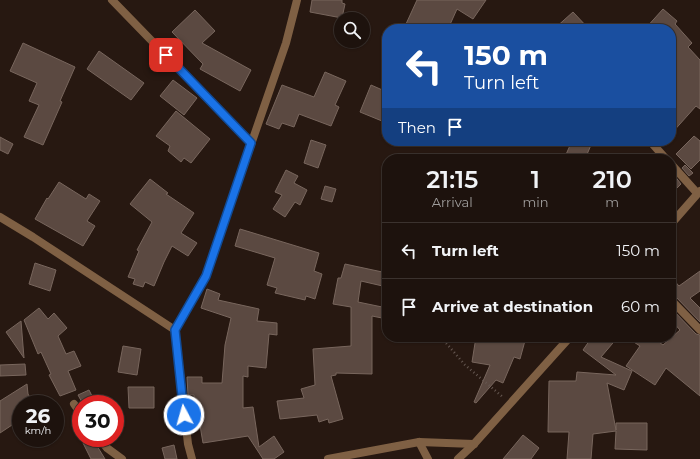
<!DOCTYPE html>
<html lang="en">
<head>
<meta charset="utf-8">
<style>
  :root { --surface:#1d120d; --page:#251b16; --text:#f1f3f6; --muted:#a09e9d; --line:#3b322e }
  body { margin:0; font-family:Montserrat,sans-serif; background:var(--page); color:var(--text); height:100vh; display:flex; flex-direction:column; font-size:15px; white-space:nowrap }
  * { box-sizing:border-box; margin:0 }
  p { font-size:13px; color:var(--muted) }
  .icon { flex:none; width:22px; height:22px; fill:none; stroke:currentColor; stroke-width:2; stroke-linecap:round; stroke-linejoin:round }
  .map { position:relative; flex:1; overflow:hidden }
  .details { position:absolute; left:382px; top:154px; width:294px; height:188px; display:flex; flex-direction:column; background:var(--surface); border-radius:16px; box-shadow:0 1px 3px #0004,0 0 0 1px var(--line) }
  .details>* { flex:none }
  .guide { position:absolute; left:382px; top:24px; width:294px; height:122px; border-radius:16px; box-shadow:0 1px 3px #0004,0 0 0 1px var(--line); background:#1a4fa0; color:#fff; overflow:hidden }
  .buttons { position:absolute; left:334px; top:12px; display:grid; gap:8px }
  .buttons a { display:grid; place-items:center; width:36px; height:36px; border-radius:50%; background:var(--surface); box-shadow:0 1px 3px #0004,0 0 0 1px var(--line); font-size:20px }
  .speed { position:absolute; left:12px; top:395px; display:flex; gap:8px; font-size:20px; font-weight:700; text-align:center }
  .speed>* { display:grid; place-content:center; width:52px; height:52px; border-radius:50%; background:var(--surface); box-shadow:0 1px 3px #0004,0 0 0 1px var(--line); line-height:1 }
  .speed small { font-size:10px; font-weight:400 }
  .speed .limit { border:6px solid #d22; background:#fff; color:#111 }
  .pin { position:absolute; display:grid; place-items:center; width:34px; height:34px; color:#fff; margin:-17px; border-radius:8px; box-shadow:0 2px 6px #0006 }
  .me { position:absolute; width:44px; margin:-22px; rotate:354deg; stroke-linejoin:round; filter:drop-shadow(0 0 3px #0008) }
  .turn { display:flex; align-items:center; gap:14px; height:84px; padding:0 16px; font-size:18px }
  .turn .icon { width:52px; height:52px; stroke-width:2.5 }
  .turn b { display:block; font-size:28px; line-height:34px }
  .then { display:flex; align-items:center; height:38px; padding:0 16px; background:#0003; gap:8px; font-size:15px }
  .eta { display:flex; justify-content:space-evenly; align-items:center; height:68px; text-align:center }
  .eta b { font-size:24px; font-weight:600; line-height:28px }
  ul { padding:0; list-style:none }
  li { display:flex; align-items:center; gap:12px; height:56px; padding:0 16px; border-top:1px solid var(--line) }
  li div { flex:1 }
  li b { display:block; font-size:15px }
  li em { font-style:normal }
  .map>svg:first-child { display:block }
  .building { fill:#5b4941; stroke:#78665d }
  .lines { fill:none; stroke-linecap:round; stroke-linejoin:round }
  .path { stroke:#665852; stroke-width:2.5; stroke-dasharray:1 3; stroke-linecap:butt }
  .street { stroke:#7f6044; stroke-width:8 }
  .route-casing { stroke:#114b97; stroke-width:10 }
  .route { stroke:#1a73e8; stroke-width:7 }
</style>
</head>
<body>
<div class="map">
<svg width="700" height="459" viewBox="0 0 700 459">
  <rect width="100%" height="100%" fill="#271811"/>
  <g class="building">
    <polygon points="312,0 342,0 342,3 345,4 342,18 310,12"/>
    <polygon points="417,0 486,0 473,19 457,9 448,29 418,29 406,24"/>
    <polygon points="663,9 677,21 675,24 692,43 688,47 700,60 700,109 696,106 671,134 671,29 645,29"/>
    <polygon points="195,10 215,31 202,43 251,70 240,91 200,69 203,64 172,32"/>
    <polygon points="573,12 589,29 554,29"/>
    <polygon points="23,43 75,67 60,101 62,102 43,145 24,137 39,105 29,101 37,83 10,71"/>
    <polygon points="99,51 144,83 131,100 87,69"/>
    <polygon points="325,72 346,81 335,105 339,107 331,126 299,114 294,127 282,123 279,129 266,124 282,85 314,97"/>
    <polygon points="173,80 197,98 184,115 160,96"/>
    <polygon points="371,85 387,92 387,110 382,121 360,112"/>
    <polygon points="176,111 210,139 191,163 184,158 181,162 168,151 170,146 156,136"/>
    <polygon points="694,136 700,141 700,160 691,169 676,154"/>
    <polygon points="0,137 13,144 8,154 0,150"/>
    <polygon points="311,140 326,145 318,168 304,163"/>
    <polygon points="572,141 582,141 591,145 585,159 564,159"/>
    <polygon points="685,165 693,173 689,176 682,168"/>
    <polygon points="286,170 298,176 294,183 307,190 300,205 295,202 285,217 273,209 282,195 275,192"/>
    <polygon points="674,175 681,184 671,194 671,178"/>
    <polygon points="150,179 168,193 166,194 194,213 181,233 197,243 188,256 172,246 164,262 154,286 145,282 143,287 133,284 135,279 128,277 139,251 137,250 152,222 130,204"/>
    <polygon points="59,182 86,199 89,194 100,201 87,221 95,226 83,246 35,219 47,198 48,199"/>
    <polygon points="325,186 336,189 332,202 321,199"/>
    <polygon points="240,229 319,253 314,271 322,274 315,299 306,296 305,300 275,293 277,288 267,285 275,258 235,246"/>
    <polygon points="35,263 56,270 50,291 29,284"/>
    <polygon points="345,264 387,273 387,287 361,281 358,302 387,308 387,319 372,316 372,374 336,373 336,375 331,376 343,419 329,423 328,419 319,422 317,415 280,419 277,401 304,398 301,389 315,385 313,349 351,346 351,307 333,304 338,278 341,278"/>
    <polygon points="700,271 700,291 690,298 700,308 700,322 675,296 671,295 671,277 679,286"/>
    <polygon points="207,289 220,294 218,300 259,309 257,321 277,323 277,335 269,334 266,368 248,366 248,377 243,376 243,408 253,407 259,447 274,436 284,452 274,459 263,459 248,436 203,443 197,408 194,408 194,395 188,395 187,377 202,377 202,383 222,383 225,345 231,318 201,308"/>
    <polygon points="39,308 48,319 54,313 67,328 58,336 66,354 74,351 81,366 68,371 76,390 60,396 49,375 51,374 41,352 38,354 24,320"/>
    <polygon points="671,308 696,334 700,335 700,396 666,368 655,385 626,366 640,346 626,337 652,337 663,345 680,330 671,320"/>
    <polygon points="21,321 24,358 6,332"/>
    <polygon points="476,337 526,337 520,359 514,357 503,383 496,380 476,403 474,402 490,365 472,362"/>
    <polygon points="592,337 618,337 601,357 632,371 624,390 607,383 616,430 616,423 647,423 647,450 615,449 616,431 593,434 591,459 567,459 569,432 548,432 549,381 576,381 577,372 616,375 583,350"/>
    <polygon points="123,346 141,349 137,375 118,372"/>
    <polygon points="25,364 26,375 0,376 0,365"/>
    <polygon points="27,384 28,394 34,404 21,404 21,419 0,433 0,401"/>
    <polygon points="128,387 154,387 154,408 129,408"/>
    <polygon points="89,390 96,404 83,404 78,395"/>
    <polygon points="523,435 539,448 531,459 503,459"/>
    <polygon points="94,438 94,441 105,459 91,459 83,443"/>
    <polygon points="174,445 177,459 165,459 162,448"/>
  </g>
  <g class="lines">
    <polyline class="path" points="441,337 465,365 504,398"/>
    <g class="street">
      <polyline points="112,0 251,143"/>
      <polyline points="650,141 666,159"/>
      <polyline points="671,164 697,193"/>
      <polyline points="0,217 33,237 175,330"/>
      <polyline points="671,224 700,191"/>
      <polyline points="671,300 700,330"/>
      <polyline points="74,404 81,414"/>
      <polyline points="99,438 107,448 122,459"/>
      <polyline points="419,442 428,459"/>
      <polyline points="192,459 188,444 175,330 206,275 286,43 297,0"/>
      <polyline points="328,459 419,442 474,444"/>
      <polyline points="458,459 474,444 570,337"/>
    </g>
  </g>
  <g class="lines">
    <defs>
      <polyline id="route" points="166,55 251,143 206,276 175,330 184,415"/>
    </defs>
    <use href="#route" class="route-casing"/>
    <use href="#route" class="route"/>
  </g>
</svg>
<div class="buttons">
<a><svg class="icon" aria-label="search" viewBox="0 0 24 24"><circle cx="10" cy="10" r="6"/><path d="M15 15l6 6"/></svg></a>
</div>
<div class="speed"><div>26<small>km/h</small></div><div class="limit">30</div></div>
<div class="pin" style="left:166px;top:55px;background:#d93025"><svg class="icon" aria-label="arrive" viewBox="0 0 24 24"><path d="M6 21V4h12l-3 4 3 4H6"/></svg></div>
<svg class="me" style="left:184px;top:415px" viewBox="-20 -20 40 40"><circle r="17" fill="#1a73e8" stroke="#fff" stroke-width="3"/><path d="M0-11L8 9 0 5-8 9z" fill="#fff"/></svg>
<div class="guide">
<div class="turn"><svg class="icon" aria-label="left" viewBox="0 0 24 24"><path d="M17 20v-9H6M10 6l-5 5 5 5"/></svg><div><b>150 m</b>Turn left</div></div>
<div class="then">Then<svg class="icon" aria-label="arrive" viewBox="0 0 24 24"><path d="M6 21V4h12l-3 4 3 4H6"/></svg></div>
</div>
<section class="details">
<div class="eta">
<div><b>21:15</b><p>Arrival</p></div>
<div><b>1</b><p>min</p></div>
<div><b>210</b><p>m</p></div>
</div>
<ul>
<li><svg class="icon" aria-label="left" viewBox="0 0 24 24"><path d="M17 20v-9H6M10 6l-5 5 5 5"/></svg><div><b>Turn left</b></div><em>150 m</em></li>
<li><svg class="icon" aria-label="arrive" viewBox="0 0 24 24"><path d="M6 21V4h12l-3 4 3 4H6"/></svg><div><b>Arrive at destination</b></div><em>60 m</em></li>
</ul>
</section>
</div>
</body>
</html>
